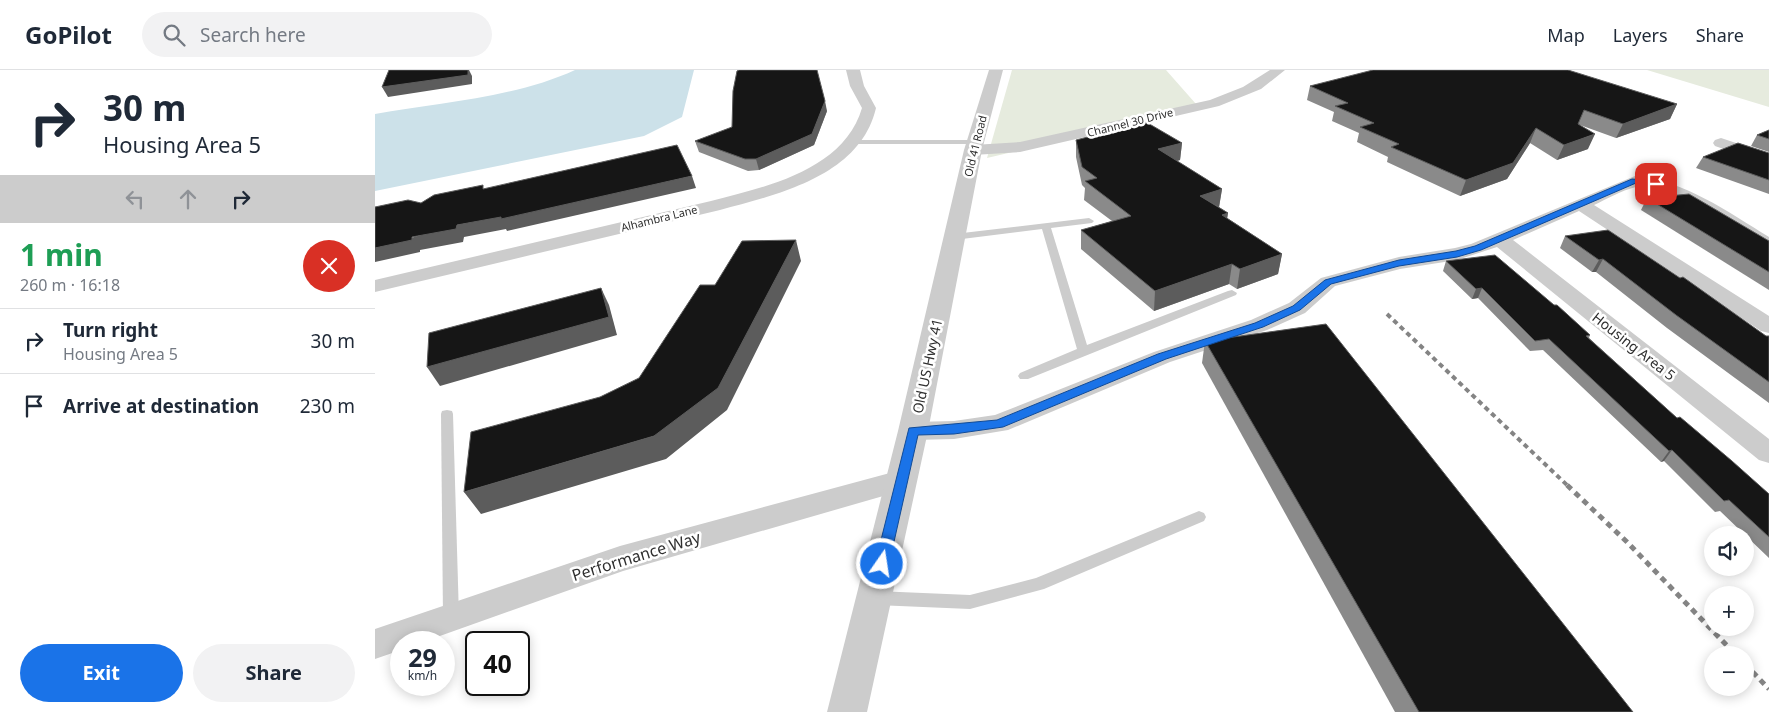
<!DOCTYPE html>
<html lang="en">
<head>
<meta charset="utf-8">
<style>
  :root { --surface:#fff; --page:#f2f2f3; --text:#1f2937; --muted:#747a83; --line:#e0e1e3; --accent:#1a73e8 }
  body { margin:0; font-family:"Noto Sans",sans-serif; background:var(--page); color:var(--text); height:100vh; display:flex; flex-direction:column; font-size:19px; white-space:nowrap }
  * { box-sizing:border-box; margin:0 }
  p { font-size:16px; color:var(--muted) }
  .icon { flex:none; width:28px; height:28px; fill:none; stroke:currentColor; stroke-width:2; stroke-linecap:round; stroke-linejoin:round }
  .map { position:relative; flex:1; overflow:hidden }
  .drawer { display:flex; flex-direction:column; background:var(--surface); width:375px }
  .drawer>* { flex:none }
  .hud { background:#fff; color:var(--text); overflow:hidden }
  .tools { position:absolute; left:1329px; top:456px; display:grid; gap:10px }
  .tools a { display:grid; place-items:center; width:50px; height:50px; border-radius:50%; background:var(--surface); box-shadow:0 2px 12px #0003; font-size:25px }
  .speed { position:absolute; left:15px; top:561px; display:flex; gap:10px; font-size:25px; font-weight:700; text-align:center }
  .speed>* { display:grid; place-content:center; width:65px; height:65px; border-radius:50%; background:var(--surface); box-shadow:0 2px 12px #0003; line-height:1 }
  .speed small { font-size:12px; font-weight:400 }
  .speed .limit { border:2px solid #111; border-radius:8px; background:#fff; color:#111 }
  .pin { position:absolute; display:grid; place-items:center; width:42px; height:42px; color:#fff; margin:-21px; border-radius:10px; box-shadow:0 2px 8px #0006 }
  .me { position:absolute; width:55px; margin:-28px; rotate:13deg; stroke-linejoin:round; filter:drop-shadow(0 0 4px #0008) }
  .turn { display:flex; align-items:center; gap:18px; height:105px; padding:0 20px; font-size:22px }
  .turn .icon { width:65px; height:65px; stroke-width:2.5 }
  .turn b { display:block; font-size:35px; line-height:42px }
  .lanes { display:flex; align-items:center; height:48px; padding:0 20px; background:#0003; justify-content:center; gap:25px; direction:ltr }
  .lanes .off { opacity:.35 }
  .round { display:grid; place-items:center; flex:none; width:52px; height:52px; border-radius:26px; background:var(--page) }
  .overview { display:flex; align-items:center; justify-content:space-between; height:85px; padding:0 20px }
  h1 { font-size:30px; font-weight:700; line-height:38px; color:#1e9e55 }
  .button { display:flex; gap:10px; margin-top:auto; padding:10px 20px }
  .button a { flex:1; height:58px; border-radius:30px; background:var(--accent); color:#fff; font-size:20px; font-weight:700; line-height:58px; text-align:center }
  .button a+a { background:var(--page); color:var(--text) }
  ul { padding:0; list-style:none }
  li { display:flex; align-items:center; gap:15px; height:65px; padding:0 20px; border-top:1px solid var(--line) }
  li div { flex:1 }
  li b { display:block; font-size:19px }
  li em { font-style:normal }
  header { display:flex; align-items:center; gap:30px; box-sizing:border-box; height:70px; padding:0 25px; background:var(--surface); border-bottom:1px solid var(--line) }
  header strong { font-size:24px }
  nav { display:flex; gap:28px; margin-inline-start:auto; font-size:18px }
  .search { width:350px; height:45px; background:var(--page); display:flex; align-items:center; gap:12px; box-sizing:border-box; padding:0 18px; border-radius:28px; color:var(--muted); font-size:19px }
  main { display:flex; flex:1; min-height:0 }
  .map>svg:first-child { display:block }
  .green { fill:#e6ebde }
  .water { fill:#cce1e9 }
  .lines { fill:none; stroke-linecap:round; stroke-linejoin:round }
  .service { fill:#ccc; fill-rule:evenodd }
  .minor { fill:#ccc; fill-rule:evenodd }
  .tertiary { fill:#ccc; fill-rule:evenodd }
  .rail-far1 { stroke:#848484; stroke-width:4; stroke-dasharray:5 4; stroke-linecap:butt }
  .rail { stroke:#848484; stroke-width:5; stroke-dasharray:6 5; stroke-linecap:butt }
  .wall { fill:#8a8a8a }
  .shaded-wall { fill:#5c5c5c }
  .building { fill:#161616; stroke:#5c5c5c }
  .route { fill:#1a73e8; stroke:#114b97 }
  .labels { text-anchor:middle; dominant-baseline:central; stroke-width:5; stroke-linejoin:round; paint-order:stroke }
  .far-street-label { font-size:11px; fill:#2f2f2f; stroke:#fff }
  .street-label { font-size:14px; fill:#2f2f2f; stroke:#fff }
  .near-street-label { font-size:16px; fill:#2f2f2f; stroke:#fff }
</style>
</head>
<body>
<header>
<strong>GoPilot</strong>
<div class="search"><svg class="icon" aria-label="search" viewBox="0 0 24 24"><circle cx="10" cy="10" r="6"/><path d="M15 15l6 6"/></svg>Search here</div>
<nav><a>Map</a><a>Layers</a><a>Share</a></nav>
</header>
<main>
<section class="drawer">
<div class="hud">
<div class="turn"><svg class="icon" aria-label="right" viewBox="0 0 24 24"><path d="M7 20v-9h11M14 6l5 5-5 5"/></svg><div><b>30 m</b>Housing Area 5</div></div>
<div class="lanes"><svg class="icon off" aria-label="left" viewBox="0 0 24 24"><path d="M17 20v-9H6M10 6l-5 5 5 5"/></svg><svg class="icon off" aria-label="ahead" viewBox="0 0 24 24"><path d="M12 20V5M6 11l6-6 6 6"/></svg><svg class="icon" aria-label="right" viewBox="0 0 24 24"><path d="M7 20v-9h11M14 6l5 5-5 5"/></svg></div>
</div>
<div class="overview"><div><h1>1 min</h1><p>260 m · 16:18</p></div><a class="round" style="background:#d93025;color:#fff"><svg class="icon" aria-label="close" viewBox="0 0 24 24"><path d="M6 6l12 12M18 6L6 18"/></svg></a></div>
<ul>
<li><svg class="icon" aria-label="right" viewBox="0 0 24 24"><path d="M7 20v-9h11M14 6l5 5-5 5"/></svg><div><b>Turn right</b><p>Housing Area 5</p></div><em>30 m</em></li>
<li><svg class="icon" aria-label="arrive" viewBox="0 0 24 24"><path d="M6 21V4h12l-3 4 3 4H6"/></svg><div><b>Arrive at destination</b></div><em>230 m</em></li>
</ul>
<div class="button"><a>Exit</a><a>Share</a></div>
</section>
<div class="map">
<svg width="1394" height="642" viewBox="0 0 1394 642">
  <rect width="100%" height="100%" fill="#fff"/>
  <g class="green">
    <polygon points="637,0 791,0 821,34 769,51 612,88"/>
    <polygon points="1272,0 1394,0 1394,37"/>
  </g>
  <path class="water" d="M200 0H319L307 47 269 66 0 121V44C63 33 142 27 200 0Z"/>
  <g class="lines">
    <g class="service">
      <polygon points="475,70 600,70 604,72 600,74 478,74 474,72"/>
      <polygon points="714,148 719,151 717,153 676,158 712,275 853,221 857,220 862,223 861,225 653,309 645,309 643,306 645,303 702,279 667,159 579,170 574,167 579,164"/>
      <polygon points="72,340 77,341 78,344 84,547 82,552 76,554 70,552 68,547 66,344 67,341"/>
      <polygon points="824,441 829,443 831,447 829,451 669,519 595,539 501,535 495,533 493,528 495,523 501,521 595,525 661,508"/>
    </g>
    <g class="minor">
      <path d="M471 0H485L489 16 501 38C485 106 404 124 345 140L0 222V210L336 131C391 117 469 100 487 38L475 16Z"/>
      <polygon points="895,0 910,0 886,19 844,36 645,82 598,85 592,83 590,80 592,77 598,75 645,72 835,30 868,17"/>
      <polygon points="1346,68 1394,84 1394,95 1340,76 1338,73 1340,70"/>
      <path d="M1260 106C1309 110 1353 142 1394 167V181L1387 179C1365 165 1285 111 1261 117 1247 120 1232 129 1219 135L1394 246V263L1386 261 1204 141 1138 170 1394 369V393L1384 390 1122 177 1082 190 1025 199 960 216 930 243 892 260 795 292 633 360 579 369 538 370 529 368 525 361 529 354 538 352 579 351 620 345 779 282 876 250 914 233 946 208 1024 187 1080 178 1096 174Z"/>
      <polygon points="526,400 536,404 540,411 536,418 248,501 48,572 26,572 26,580 0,589 0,559 245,476"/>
    </g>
    <polygon class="tertiary" points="614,0 628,0 607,80 553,361 492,642 452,642 523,361 589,80"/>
    <polyline class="rail-far1" points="1012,244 1193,416"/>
    <g class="rail">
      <polyline points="1192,415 1252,472 1361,585"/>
      <polyline points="1370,594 1394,619"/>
    </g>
  </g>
  <g class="wall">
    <polygon points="935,16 1302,34 1295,49 1241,68 1205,55 1213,79 1182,90 1155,73 1132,109 1085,126 1012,92 1013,87 982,72 984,63 957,51 959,42 932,30"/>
    <polygon points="452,41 439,75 384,100 373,101 324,82 320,71"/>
    <polygon points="1394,60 1394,82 1376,76 1382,65"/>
    <polygon points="701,70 807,73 805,90 802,91 847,119 844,137 853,143 852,148 907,184 903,204 862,219 854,214 779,241 706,179 706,160 737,151 709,130 710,118 707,115 701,87"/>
    <polygon points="1394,83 1394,124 1321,98 1328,87"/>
    <polygon points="1272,128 1394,171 1394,220 1266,140"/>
    <polygon points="1190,166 1391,266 1394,266 1394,333 1292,258 1221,202 1217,202 1185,178"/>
    <polygon points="1071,191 1215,265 1214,268 1302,348 1394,424 1394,488 1345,441 1340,442 1289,391 1286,392 1168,280 1155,281 1103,228 1097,229 1068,201"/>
    <polygon points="830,271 1258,642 1020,642 827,293"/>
  </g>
  <g class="shaded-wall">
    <polygon points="93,0 94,0 97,6 97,14 13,27 7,17"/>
    <polygon points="450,31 452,41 439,75 384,100 381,89"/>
    <polygon points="1302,34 1295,49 1241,68 1248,54"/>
    <polygon points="1161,58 1155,73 1132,109 1085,126 1091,110"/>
    <polygon points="1220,64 1213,79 1182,90 1189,75"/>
    <polygon points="807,73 805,90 781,97 783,79"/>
    <polygon points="317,106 321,118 132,161 131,159 89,167 88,172 45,180 45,182 0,192 0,178 82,155"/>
    <polygon points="847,119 844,137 825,126"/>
    <polygon points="853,143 850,162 847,145"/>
    <polygon points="421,170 426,191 352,340 291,389 106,444 89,422 279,366"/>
    <polygon points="907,184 903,204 862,219 865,199"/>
    <polygon points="1228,189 1221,202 1217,202 1224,190"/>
    <polygon points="857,194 854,214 779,241 780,221"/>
    <polygon points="226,218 234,235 242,265 65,316 52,297"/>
    <polygon points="1107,218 1103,228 1097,229 1101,219"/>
    <polygon points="1297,380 1289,391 1286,392 1294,381"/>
  </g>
  <g class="building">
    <polygon points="14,0 93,0 93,5 7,17"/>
    <polygon points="364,0 442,0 450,31 437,64 381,89 370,89 320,71 357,57 358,21 362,1"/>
    <polygon points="998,0 1193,0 1302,34 1248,54 1209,40 1203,54 1220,64 1189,75 1161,58 1138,93 1091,110 1016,77 1024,74 985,57 999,53 960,36 973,33 935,16"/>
    <polygon points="771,52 807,73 783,79 847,119 825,126 853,143 847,145 907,184 865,199 857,194 780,221 706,160 756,146 710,111 722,108 707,97 701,70"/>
    <polygon points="1394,60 1394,69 1382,65"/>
    <polygon points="1363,73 1394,83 1394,110 1328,87"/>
    <polygon points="302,75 317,106 126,149 126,147 82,155 81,159 37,167 37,170 0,178 0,137 33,130 46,133 59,125 108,115 108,119"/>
    <polygon points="1314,124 1394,171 1394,202 1272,128"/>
    <polygon points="1233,160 1305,208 1308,207 1391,266 1394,266 1394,312 1301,245 1228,189 1224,190 1190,166"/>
    <polygon points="421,170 343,318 279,366 89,422 96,362 225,327 264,308 325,215 340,215 367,171"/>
    <polygon points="1120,185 1179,235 1182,235 1215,265 1211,266 1302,348 1305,347 1357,391 1394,424 1394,467 1354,430 1349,431 1297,380 1294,381 1174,269 1160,271 1107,218 1101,219 1071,191"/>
    <polygon points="226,218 234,247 52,297 54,263"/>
    <polygon points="951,254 1258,642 1044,642 830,271"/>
  </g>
  <polygon class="route" points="1257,109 1281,111 1285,114 1281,116 1261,113 1106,180 1082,187 1024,196 956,214 925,240 888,257 791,289 628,357 579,364 543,365 514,494 512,499 507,500 502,499 500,494 534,358 622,350 783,284 880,253 918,236 950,210 1024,190 1081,181 1100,176"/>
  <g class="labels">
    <g class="far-street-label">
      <text transform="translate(755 52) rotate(-14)">Channel 30 Drive</text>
      <text transform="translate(600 76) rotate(-76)">Old 41 Road</text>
      <text transform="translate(284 148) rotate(-14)">Alhambra Lane</text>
    </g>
    <g class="street-label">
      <text transform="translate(1259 276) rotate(38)">Housing Area 5</text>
      <text transform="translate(552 296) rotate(-78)">Old US Hwy 41</text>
    </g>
    <g class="near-street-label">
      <text transform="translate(261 486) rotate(-17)">Performance Way</text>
    </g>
  </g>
</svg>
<div class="tools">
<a><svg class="icon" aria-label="sound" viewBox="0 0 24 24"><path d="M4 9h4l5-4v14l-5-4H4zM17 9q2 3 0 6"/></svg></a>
<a>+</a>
<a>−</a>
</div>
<div class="speed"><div>29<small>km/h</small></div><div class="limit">40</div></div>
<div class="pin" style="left:1281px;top:114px;background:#d93025"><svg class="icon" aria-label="arrive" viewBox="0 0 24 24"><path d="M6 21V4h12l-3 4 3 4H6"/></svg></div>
<svg class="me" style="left:507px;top:494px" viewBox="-20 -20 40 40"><circle r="17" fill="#1a73e8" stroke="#fff" stroke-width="3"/><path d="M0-11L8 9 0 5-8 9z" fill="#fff"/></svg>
</div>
</main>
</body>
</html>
